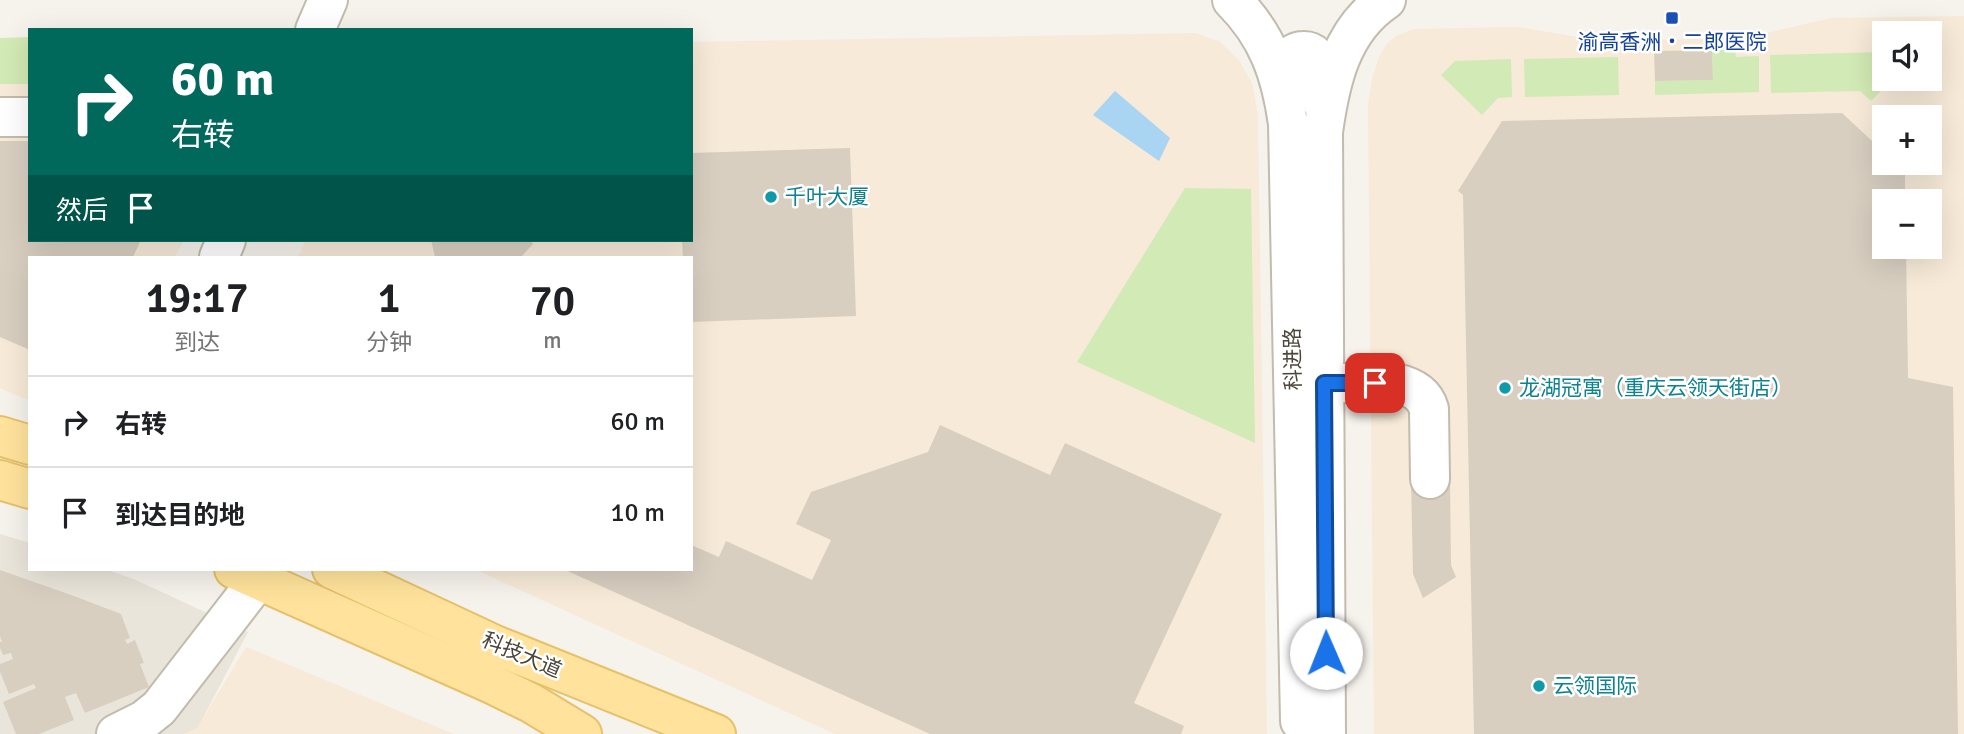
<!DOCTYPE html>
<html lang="zh">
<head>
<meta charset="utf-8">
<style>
  :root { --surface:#fff; --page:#f6f6f6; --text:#202124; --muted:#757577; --line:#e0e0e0 }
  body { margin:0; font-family:Signika,"Noto Sans SC",sans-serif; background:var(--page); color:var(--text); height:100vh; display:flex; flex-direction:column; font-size:26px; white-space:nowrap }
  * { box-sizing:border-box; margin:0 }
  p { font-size:23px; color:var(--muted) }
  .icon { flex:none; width:38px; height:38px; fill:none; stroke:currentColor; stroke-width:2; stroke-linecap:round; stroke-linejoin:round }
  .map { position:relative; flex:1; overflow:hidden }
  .details { position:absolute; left:28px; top:256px; width:665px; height:315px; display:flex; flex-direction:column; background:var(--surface); border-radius:0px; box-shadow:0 7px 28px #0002 }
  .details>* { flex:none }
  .top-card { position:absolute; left:28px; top:28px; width:665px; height:214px; border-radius:0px; box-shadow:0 7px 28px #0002; background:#00695c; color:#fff; overflow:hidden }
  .fabs { position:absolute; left:1872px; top:21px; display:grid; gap:14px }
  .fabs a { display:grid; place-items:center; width:70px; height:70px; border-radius:0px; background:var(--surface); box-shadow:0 7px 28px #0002; font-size:35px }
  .pin { position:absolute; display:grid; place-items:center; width:60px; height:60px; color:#fff; margin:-30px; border-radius:14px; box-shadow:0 4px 10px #0006 }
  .me { position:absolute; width:77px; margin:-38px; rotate:359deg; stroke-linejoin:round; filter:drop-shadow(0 0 5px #0008) }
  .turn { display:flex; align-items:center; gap:24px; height:147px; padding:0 28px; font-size:32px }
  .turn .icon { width:91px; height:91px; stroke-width:2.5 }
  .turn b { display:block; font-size:49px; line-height:60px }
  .then { display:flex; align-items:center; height:66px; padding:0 28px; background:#0003; gap:14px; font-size:26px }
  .eta { display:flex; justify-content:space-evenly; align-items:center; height:119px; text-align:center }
  .eta b { font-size:42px; font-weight:600; line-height:49px }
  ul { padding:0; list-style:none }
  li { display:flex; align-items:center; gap:21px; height:91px; padding:0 28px; border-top:2px solid var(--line) }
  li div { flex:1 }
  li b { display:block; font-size:26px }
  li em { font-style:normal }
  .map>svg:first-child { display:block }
  .residential { fill:#eae5da }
  .commercial { fill:#f7ead8; fill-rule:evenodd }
  .green { fill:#d2eab5 }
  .water { fill:#a9d4f2 }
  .building { fill:#d8cfc1 }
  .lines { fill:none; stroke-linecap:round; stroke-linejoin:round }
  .minor-casing { stroke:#c2bbae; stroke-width:42 }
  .major-casing { stroke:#e6c16a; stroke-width:42 }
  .minor { stroke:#fff; stroke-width:38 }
  .major { stroke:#ffe39c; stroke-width:38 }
  .route-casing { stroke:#114b97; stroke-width:18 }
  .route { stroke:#1a73e8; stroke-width:12 }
  .transit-dot { fill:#1a4fb4; stroke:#fff; stroke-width:2.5 }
  .culture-dot { fill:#0f9aa8; stroke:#fff; stroke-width:2.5 }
  .labels { text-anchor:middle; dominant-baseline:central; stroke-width:5; stroke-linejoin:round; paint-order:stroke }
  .transit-label { font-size:21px; fill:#164399; stroke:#fff }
  .culture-label { font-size:21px; fill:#0d838f; stroke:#fff; text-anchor:start }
  .street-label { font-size:21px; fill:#4b4439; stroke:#fff }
</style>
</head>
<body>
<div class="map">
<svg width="1964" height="734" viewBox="0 0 1964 734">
  <rect width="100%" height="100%" fill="#f6f3ec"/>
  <polygon class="residential" points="0,534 30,543 30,569 105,569 136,580 248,632 197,729 184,734 0,734"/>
  <g class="commercial">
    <path d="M1964 16V734H1374L1368 105 1372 79 1379 57 1386 45 1396 36 1414 29 1518 27 1602 41 1745 38 1831 18ZM1885 33H1930V79H1885ZM1885 117H1930V163H1885ZM1885 201H1930V247H1885Z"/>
    <polygon points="1195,33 1220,42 1239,60 1252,83 1258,116 1267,734 835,734 474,569 691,569 691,257 298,257 306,240 691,240 691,42"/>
    <polygon points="0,84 30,84 30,240 184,240 175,257 30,257 30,401 0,388"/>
    <polygon points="246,647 454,734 184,734 197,728"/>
  </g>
  <g class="green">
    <polygon points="30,37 30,84 0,84 0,38"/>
    <polygon points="1735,49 1736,57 1759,56 1759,92 1655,95 1655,81 1713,80 1712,50"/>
    <polygon points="1885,52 1885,79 1892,79 1871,101 1860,91 1771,93 1770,55"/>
    <polygon points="1618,57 1619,95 1525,97 1524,59"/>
    <polygon points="1511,59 1512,97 1498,98 1482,115 1441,75 1455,61"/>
    <polygon points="1185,188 1251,189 1255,443 1077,362"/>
  </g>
  <polygon class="water" points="1115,91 1170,138 1159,161 1093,115"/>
  <g class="building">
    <polygon points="1712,50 1713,80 1655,81 1654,51"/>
    <polygon points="1842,113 1885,153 1885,163 1895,163 1905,172 1905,201 1885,201 1885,247 1906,247 1908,378 1953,387 1958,734 1474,734 1463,195 1458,191 1502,121"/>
    <polygon points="0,141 30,141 30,240 141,240 133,257 30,257 30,350 0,337"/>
    <polygon points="850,148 856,316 691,322 691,257 683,257 682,240 691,240 691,153"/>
    <polygon points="431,240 530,240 533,244 521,257 435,257"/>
    <polygon points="940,425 1050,475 1065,443 1222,514 1134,703 1184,726 1181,734 930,734 563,569 691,569 691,545 719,557 726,541 812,580 831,540 796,524 811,492 928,452"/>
    <polygon points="1450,479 1451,565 1456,577 1423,598 1413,574 1411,480"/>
    <polygon points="0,570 74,596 121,614 130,638 125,640 127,644 135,640 144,663 140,664 149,687 85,713 76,693 65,697 74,720 39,734 16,734 3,702 36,688 34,684 9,694 0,672 0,664 13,659 11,653 3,655 0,648 0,642 2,642 0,636"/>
  </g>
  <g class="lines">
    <defs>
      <g id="minor">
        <path d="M1232 0C1268 36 1281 74 1288 124L1300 721"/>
        <polyline points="315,30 328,0"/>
        <path d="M1286 98C1286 87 1284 70 1289 59 1292 54 1297 51 1303 51 1326 50 1322 87 1322 102"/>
        <polyline points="0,117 30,117"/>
        <polyline points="219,257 226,240"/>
        <path d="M1324 383H1394C1410 386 1424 392 1429 409L1430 479"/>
        <polyline points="116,734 144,720 159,708 258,580"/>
        <path d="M1326 734 1323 132C1330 82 1341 30 1386 0"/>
      </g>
      <g id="major">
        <polyline points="0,436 30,445"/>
        <polyline points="0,480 30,489"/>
        <polyline points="234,569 492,684 531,703 582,734"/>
        <polyline points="332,569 495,645 716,734"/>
      </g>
    </defs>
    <use href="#minor" class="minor-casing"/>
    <use href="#major" class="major-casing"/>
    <use href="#minor" class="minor"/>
    <use href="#major" class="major"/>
  </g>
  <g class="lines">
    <defs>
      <polyline id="route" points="1326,653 1324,383 1375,383"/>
    </defs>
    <use href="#route" class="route-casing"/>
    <use href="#route" class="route"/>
  </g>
  <rect class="transit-dot" x="1665" y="11" width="14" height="14" rx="3.5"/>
  <g class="culture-dot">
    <circle cx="771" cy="197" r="7"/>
    <circle cx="1505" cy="388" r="7"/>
    <circle cx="1539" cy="686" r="7"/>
  </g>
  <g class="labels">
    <g class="transit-label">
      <text x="1672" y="42">渝高香洲‧二郎医院</text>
    </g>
    <g class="culture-label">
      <text x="785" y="197">千叶大厦</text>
      <text x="1519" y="388">龙湖冠寓（重庆云领天街店）</text>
      <text x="1553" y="686">云领国际</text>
    </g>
    <g class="street-label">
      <text transform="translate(1293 359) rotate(-91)">科进路</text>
      <text transform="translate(522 655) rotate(23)">科技大道</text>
    </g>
  </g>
</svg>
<div class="fabs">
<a><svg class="icon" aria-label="sound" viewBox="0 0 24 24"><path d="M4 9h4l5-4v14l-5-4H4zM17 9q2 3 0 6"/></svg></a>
<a>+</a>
<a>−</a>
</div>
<div class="pin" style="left:1375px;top:383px;background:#d93025"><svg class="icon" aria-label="arrive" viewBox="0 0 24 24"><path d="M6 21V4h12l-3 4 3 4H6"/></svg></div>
<svg class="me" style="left:1326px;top:653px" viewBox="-20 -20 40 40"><circle r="19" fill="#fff"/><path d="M0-13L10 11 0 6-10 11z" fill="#1a73e8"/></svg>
<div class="top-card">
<div class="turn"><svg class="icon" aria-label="right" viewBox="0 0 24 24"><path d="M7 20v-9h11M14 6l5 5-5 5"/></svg><div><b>60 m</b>右转</div></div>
<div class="then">然后<svg class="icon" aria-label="arrive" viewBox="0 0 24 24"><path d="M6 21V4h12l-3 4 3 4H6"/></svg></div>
</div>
<section class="details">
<div class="eta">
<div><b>19:17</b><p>到达</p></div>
<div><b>1</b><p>分钟</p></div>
<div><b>70</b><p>m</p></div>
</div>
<ul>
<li><svg class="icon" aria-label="right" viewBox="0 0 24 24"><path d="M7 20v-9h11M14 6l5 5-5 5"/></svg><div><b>右转</b></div><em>60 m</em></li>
<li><svg class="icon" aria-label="arrive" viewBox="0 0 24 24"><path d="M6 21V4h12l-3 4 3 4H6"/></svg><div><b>到达目的地</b></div><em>10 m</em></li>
</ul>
</section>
</div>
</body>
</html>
